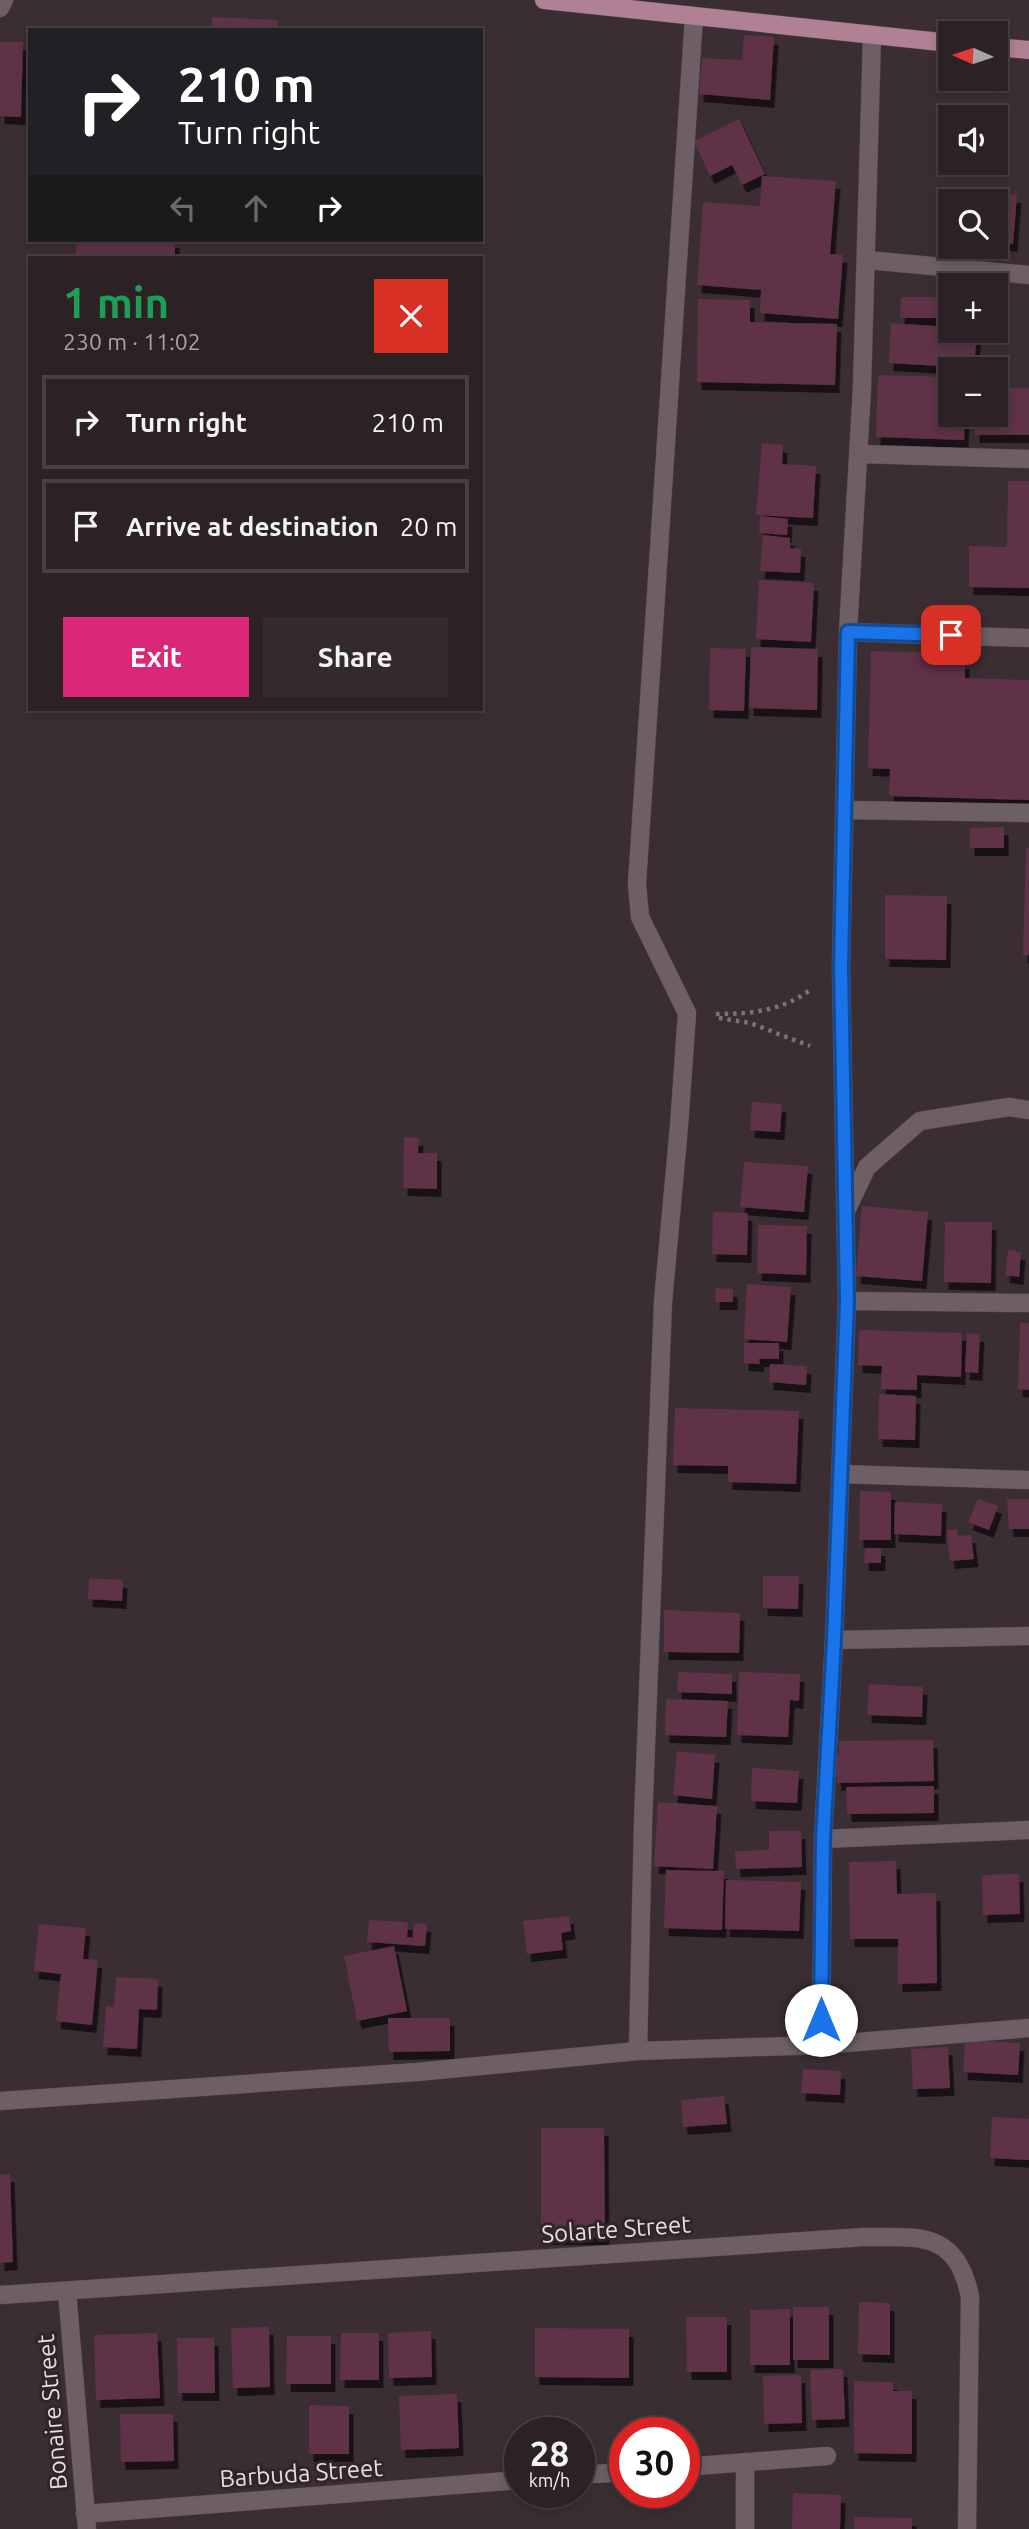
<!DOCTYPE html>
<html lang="en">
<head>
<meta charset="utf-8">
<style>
  :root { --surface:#2c2226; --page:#342a2e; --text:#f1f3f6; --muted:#a6a4a7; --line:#483f43; --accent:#db2777 }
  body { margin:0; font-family:Ubuntu,sans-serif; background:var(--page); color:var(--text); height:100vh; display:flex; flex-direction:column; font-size:26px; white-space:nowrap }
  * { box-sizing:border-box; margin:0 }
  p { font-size:23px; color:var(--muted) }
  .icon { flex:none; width:38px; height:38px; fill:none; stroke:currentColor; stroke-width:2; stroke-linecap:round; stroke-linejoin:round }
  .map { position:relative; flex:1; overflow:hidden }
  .sheet { position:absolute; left:28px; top:256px; width:455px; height:455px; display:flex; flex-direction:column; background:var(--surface); border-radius:0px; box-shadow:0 4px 10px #0003,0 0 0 2px var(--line) }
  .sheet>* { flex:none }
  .hud { position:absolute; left:28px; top:28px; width:455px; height:214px; border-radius:0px; box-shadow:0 4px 10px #0003,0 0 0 2px var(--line); background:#202124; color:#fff; overflow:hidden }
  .needle { width:46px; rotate:273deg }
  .fabs { position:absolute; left:938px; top:21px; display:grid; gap:14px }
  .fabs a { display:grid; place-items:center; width:70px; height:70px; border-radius:0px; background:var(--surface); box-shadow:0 4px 10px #0003,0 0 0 2px var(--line); font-size:35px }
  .speed { position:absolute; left:504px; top:2417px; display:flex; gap:14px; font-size:35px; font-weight:700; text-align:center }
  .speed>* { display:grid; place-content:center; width:91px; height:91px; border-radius:50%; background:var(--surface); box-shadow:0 4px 10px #0003,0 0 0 2px var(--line); line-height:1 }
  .speed small { font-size:18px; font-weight:400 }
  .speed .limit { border:10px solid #d22; background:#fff; color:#111 }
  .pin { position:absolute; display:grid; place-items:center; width:60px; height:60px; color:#fff; margin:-30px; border-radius:14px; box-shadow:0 4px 10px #0006 }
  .me { position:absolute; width:77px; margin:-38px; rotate:0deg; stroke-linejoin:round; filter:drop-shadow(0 0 5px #0008) }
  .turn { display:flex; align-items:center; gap:24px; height:147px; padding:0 35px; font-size:32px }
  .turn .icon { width:91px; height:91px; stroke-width:2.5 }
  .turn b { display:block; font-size:49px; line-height:60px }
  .lanes { display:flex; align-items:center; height:66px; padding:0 35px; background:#0003; justify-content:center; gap:35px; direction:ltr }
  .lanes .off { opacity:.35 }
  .round { display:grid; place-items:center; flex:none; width:74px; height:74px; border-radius:0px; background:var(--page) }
  .overview { display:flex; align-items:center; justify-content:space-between; height:119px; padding:0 35px }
  h1 { font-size:42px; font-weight:600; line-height:52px; color:#1e9e55 }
  .primary-button { display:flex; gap:14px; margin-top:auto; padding:14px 35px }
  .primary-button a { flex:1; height:80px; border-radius:0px; background:var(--accent); color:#fff; font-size:28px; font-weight:600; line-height:80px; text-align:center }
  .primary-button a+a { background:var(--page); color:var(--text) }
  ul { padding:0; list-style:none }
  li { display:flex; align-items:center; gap:21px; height:94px; margin:0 14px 10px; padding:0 21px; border:4px solid var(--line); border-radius:0px }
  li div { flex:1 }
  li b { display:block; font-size:26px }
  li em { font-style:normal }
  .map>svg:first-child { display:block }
  .building { fill:#603147; filter:url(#shadow) }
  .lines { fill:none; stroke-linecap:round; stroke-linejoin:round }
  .minor-casing { stroke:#554a4e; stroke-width:19 }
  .major-casing { stroke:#554a4e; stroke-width:19 }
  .path { stroke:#7d7276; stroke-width:4.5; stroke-dasharray:3.5 5; stroke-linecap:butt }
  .minor { stroke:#6d5f65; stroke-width:18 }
  .major { stroke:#b08095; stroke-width:18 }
  .route-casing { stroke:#114b97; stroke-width:18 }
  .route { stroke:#1a73e8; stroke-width:12 }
  .labels { text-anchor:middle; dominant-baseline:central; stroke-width:6; stroke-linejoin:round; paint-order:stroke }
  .street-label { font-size:24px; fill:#e5dde0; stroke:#302529 }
</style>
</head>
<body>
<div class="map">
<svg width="1029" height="2529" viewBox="0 0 1029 2529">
  <defs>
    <filter id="shadow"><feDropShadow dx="4.5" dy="8" stdDeviation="0" flood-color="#0009"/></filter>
  </defs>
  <rect width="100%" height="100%" fill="#3b2e33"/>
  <g class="building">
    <polygon points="212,17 278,20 277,30 211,30"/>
    <polygon points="744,35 774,37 770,100 699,94 702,58 742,60"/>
    <polygon points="0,42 23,42 21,117 0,116"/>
    <polygon points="739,119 765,174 742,185 732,165 710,176 694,141"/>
    <polygon points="762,176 836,181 830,254 843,255 838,319 760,313 761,290 697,285 703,202 760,206"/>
    <polygon points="955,190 1017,195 1013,244 996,242 996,201 954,201"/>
    <rect x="76" y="240" width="99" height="17"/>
    <polygon points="901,297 943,297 942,318 900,318"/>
    <polygon points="698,299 750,300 750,322 837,324 835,385 697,382"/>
    <polygon points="948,317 950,317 950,331 977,331 974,368 889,363 891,323 948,327"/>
    <polygon points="878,375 950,377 950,415 965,415 964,440 876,437"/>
    <polygon points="996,388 1029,388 1029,435 975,435 975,415 996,415"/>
    <polygon points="762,443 783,445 782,464 816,466 813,518 756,515"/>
    <polygon points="1008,481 1029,481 1029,588 969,587 969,546 1007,547"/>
    <polygon points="760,516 788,519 787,535 759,533"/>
    <polygon points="763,535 790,538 790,548 801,549 800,573 760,571"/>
    <polygon points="759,580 814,583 811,642 756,639"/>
    <polygon points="751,647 818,649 817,710 749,708"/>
    <polygon points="710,648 746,649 744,711 709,710"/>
    <polygon points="871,651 939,653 940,660 965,661 965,678 1029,680 1029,800 889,796 890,769 868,768"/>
    <polygon points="1004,827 1004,848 970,848 970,828"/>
    <polygon points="1026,848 1029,848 1029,955 1023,955"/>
    <polygon points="885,895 947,896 946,960 885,959"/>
    <polygon points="752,1102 782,1104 780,1132 750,1130"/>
    <polygon points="404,1137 419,1138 418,1153 437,1153 437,1189 403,1188"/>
    <polygon points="744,1162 808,1166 804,1212 740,1207"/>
    <polygon points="862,1206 928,1212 922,1281 856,1276"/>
    <polygon points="713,1212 748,1213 747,1255 712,1254"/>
    <polygon points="945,1222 992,1222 991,1283 944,1282"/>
    <polygon points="758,1225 807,1226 806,1275 757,1273"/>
    <polygon points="1008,1250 1021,1252 1019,1277 1005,1275"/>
    <polygon points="747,1284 791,1287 787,1342 744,1339"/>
    <polygon points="716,1288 733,1289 733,1302 715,1302"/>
    <polygon points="1020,1323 1029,1323 1029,1390 1018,1389"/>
    <polygon points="859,1330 962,1333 961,1377 917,1375 917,1390 881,1389 882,1366 858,1365"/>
    <polygon points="967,1333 980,1334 978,1373 965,1372"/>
    <polygon points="744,1343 779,1343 779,1359 759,1359 760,1364 744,1363"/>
    <polygon points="770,1364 807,1366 806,1385 769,1382"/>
    <polygon points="879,1394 916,1396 915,1440 878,1439"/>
    <polygon points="675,1408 799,1411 796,1484 728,1482 728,1466 673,1465"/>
    <polygon points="860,1491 891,1492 891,1540 859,1540"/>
    <polygon points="978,1499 998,1506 989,1530 968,1522"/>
    <polygon points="1007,1499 1029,1499 1029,1529 1009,1529"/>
    <polygon points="895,1502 942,1504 941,1536 894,1534"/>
    <polygon points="957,1529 958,1536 971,1535 974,1559 950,1561 947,1530"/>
    <polygon points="865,1548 881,1548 881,1563 864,1563"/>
    <polygon points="763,1576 799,1576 798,1609 763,1608"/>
    <polygon points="89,1578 123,1580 122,1601 88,1599"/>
    <polygon points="664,1610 740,1613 739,1653 664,1652"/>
    <polygon points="678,1672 732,1674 732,1694 677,1692"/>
    <polygon points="739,1672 800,1674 799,1701 790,1700 788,1737 737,1735"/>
    <polygon points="869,1684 923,1687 922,1717 867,1715"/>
    <polygon points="666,1699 728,1701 726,1737 665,1735"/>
    <polygon points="933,1740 934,1781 837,1783 836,1773 831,1773 831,1754 839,1755 839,1741"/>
    <polygon points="677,1751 715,1755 712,1799 673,1795"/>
    <polygon points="752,1768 799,1771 797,1803 751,1801"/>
    <polygon points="934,1786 934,1813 847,1814 846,1787"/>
    <polygon points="658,1802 717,1806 713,1869 654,1866"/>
    <polygon points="769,1831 801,1831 802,1867 736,1869 735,1851 769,1850"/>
    <polygon points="896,1861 897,1894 936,1893 937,1983 898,1984 898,1939 850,1939 849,1862"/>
    <polygon points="666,1870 724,1871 722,1930 664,1928"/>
    <polygon points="1019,1874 1020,1914 983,1915 982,1875"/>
    <polygon points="726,1880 801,1882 799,1931 725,1929"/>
    <polygon points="569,1916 571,1931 561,1933 563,1950 527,1954 523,1921"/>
    <polygon points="369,1920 408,1922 407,1937 413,1938 414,1923 427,1924 425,1946 367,1942"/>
    <polygon points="39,1924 86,1928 83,1959 98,1960 92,2025 56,2021 61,1974 34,1971"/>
    <polygon points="394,1946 407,2011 357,2021 344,1956"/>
    <polygon points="116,1977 158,1979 157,2010 139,2009 137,2049 103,2047 106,2006 114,2007"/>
    <polygon points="388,2018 450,2018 450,2051 389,2052"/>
    <polygon points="965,2040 1020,2043 1018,2075 963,2072"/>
    <polygon points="948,2047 950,2088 913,2089 911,2049"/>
    <polygon points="803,2069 841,2071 840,2095 801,2093"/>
    <polygon points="724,2096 727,2124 683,2127 681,2100"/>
    <polygon points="992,2117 1029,2119 1029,2160 990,2158"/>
    <polygon points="541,2128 604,2128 605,2237 541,2237"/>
    <polygon points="10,2174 13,2262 0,2263 0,2175"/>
    <polygon points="859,2302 890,2303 890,2355 858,2354"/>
    <rect x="793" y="2307" width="36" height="53"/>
    <polygon points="790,2309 790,2365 750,2365 750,2310"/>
    <polygon points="686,2317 727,2317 727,2372 687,2372"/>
    <polygon points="269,2327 270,2387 233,2388 231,2328"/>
    <polygon points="535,2328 629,2329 629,2378 535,2377"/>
    <polygon points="431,2331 432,2377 389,2378 388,2333"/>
    <polygon points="157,2333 160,2398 96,2400 94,2335"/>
    <polygon points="341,2333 379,2333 379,2380 340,2380"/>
    <polygon points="287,2336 331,2336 331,2384 286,2384"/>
    <polygon points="177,2338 214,2338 215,2393 178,2393"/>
    <polygon points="843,2369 845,2419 812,2420 810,2370"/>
    <polygon points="801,2375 802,2423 764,2424 763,2376"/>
    <polygon points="854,2381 893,2382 893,2391 912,2391 912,2454 854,2453"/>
    <polygon points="457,2394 459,2448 401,2450 399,2396"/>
    <polygon points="309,2405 349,2406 349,2454 309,2454"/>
    <polygon points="120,2414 173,2414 174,2461 121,2462"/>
    <polygon points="793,2493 841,2495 840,2529 792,2529"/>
    <polygon points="854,2517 912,2518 912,2529 854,2529"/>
  </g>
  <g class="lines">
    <defs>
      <g id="minor">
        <polyline points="0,8 4,0"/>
        <polyline points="867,260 1029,275"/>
        <polyline points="860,454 1029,459"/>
        <polyline points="848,632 1029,638"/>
        <polyline points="845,810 1029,813"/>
        <polyline points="847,1209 867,1167 920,1121 1009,1107 1029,1110"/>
        <polyline points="847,1301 1029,1303"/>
        <polyline points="840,1474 1029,1480"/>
        <polyline points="834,1640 1029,1636"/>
        <polyline points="823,1839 1029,1830"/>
        <polyline points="821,2045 1029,2028"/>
        <polyline points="638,2051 643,1823 663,1302 679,1126 687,1013 640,917 637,884 694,16"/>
        <polyline points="0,2101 417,2072 638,2051 821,2045 823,1839 834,1640 847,1301 841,967 848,632 862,387 872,35"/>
        <polyline points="67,2291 87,2529"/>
        <path d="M0 2295 864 2237C920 2237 957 2231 970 2297L967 2529"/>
        <polyline points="745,2462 745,2529"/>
        <polyline points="684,2467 827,2456"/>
        <polyline points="579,2475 625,2472"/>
        <polyline points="85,2514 520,2480"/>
      </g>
      <g id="major">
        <polyline points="544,0 950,43"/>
        <polyline points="996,47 1029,50"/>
      </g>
    </defs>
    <use href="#minor" class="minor-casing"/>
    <use href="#major" class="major-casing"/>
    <g class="path">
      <path d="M716 1014C750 1014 782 1011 810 990"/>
      <polyline points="719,1018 750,1023 810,1046"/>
    </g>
    <use href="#minor" class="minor"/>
    <use href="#major" class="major"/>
  </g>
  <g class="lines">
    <defs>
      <polyline id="route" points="821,2020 823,1839 834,1640 847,1301 841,967 848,632 951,635"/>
    </defs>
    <use href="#route" class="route-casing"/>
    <use href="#route" class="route"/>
  </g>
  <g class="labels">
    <g class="street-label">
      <text transform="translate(616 2229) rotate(-4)">Solarte Street</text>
      <text transform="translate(52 2412) rotate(-95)">Bonaire Street</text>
      <text transform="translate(301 2473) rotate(-4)">Barbuda Street</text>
    </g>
  </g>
</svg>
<div class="fabs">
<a><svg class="needle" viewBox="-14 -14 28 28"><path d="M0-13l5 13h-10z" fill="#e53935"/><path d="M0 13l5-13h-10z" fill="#a6a4a7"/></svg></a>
<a><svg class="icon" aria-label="sound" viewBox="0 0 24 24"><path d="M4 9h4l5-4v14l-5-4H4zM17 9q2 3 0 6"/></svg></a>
<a><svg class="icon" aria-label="search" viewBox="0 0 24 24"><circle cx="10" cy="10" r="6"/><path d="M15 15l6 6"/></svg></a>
<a>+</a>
<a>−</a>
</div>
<div class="speed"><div>28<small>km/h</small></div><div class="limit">30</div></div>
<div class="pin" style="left:951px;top:635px;background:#d93025"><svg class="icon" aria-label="arrive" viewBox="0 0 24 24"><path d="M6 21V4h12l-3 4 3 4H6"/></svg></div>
<svg class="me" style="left:821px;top:2020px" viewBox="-20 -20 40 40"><circle r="19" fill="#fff"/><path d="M0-13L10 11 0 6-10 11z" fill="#1a73e8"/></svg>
<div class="hud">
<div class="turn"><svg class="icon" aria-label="right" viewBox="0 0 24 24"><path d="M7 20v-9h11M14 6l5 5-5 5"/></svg><div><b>210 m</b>Turn right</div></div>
<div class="lanes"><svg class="icon off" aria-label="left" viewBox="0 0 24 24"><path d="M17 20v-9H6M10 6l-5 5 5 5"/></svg><svg class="icon off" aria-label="ahead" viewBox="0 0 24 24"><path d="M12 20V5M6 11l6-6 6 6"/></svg><svg class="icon" aria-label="right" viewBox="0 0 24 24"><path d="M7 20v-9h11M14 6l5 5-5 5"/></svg></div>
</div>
<section class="sheet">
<div class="overview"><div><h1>1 min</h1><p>230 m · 11:02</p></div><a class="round" style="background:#d93025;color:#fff"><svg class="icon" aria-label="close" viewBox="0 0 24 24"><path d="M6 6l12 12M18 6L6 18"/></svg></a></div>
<ul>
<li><svg class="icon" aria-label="right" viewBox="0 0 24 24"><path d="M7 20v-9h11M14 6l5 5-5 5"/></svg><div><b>Turn right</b></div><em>210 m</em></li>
<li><svg class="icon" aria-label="arrive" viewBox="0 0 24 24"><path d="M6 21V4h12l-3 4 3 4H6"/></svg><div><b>Arrive at destination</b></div><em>20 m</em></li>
</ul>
<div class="primary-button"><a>Exit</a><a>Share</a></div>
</section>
</div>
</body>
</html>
